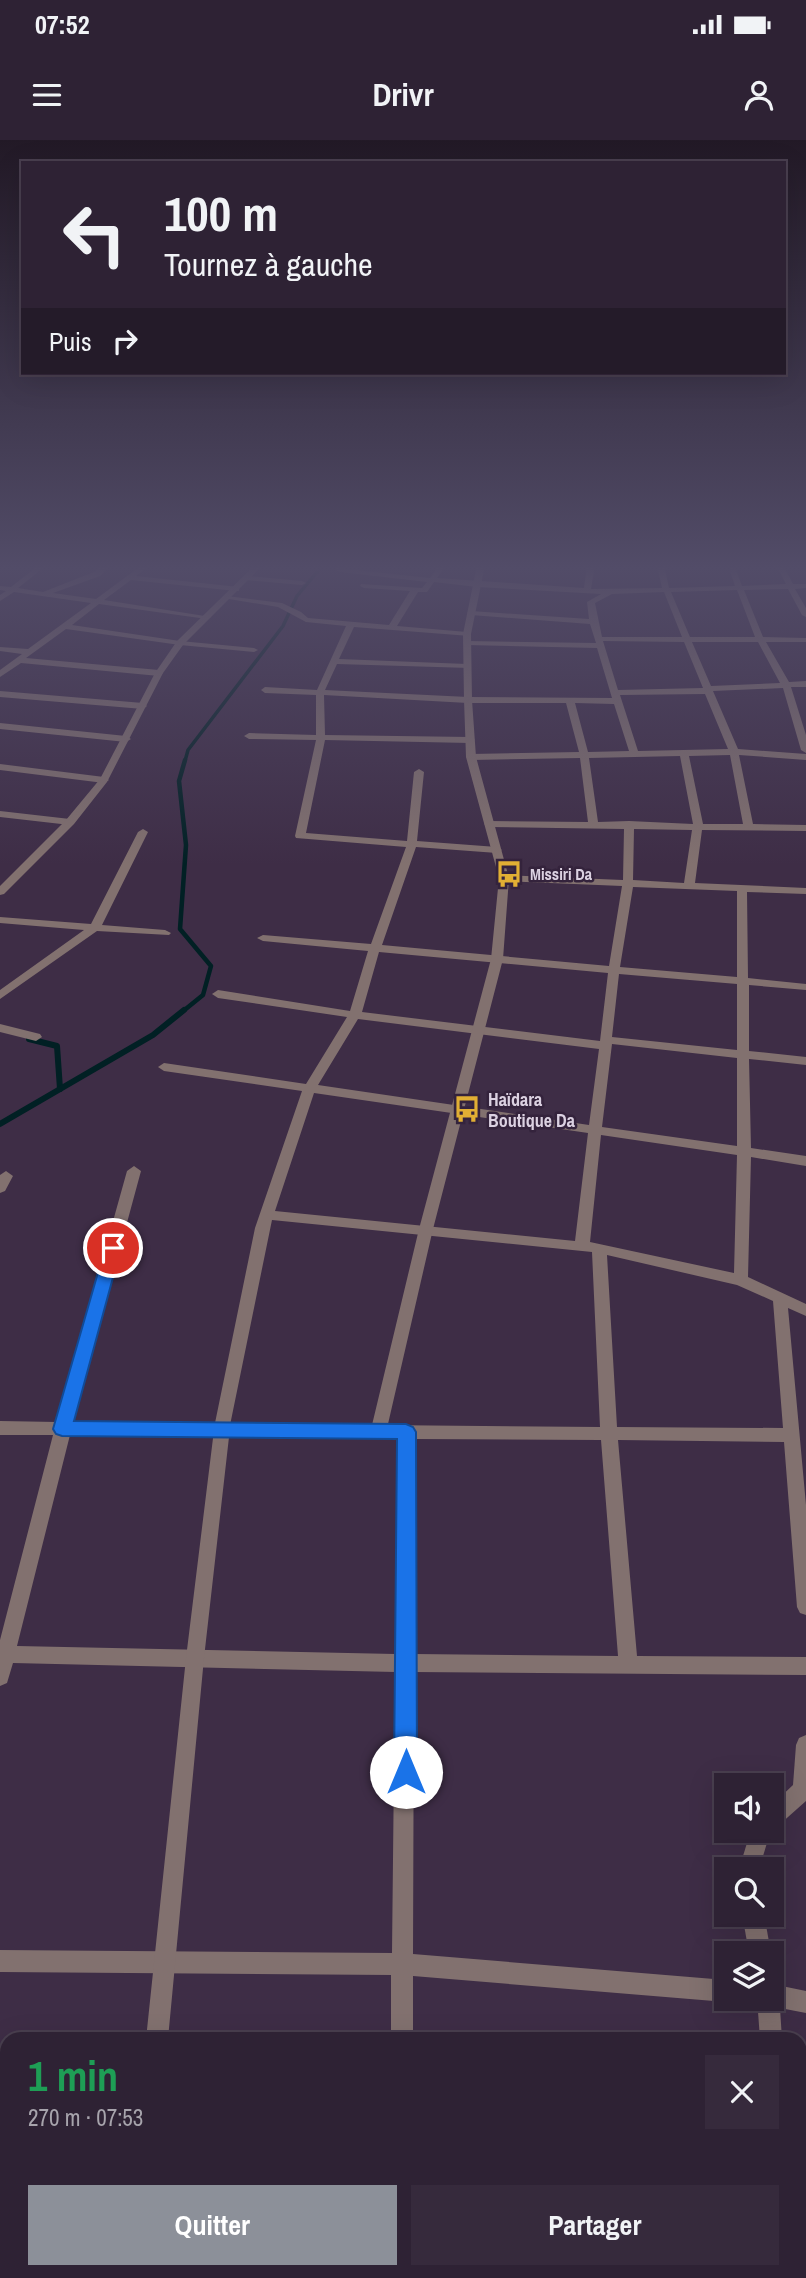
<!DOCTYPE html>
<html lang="fr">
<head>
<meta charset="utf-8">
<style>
  :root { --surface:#2e2234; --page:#362a3c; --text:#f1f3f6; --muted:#a7a4ac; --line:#493f4f; --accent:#8c9099 }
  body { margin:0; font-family:"Archivo Narrow",sans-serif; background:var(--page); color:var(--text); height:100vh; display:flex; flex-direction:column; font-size:26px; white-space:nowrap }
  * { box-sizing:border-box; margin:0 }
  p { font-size:23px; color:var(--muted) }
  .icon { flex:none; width:38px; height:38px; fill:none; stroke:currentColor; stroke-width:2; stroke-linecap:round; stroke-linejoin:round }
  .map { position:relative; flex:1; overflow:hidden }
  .details { position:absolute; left:0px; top:1892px; width:807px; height:247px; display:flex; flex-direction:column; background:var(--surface); border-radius:21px 21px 0 0; box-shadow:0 7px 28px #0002,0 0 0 2px var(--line) }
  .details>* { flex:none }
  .top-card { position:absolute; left:21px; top:21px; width:765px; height:214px; border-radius:0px; box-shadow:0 7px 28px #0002,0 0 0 2px var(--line); background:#2e2234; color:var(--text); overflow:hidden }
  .buttons { position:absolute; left:714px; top:1633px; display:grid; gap:14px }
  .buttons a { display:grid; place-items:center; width:70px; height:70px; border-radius:0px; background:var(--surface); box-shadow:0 7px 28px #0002,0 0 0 2px var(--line); font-size:35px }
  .pin { position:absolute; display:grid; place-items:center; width:60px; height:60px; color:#fff; margin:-30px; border:4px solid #fff; border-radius:50%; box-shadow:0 2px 7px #0007 }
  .me { position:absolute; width:77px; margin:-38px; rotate:0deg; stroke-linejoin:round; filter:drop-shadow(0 0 5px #0008) }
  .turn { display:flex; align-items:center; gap:24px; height:147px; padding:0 28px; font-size:32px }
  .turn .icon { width:91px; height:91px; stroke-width:2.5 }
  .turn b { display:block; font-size:49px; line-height:60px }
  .then { display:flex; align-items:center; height:66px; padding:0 28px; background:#0003; gap:14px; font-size:26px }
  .round { display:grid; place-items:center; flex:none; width:74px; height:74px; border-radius:0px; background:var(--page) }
  .head { display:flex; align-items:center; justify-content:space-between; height:119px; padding:0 28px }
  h1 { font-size:42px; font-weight:800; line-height:52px; color:#1e9e55 }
  .cta { display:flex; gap:14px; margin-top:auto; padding:14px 28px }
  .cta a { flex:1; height:80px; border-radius:0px; background:var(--accent); color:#fff; font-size:28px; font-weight:800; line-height:80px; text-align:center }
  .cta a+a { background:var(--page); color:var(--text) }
  .status { display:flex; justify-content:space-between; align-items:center; height:49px; padding:0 35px; background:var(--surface); direction:ltr }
  .status svg { height:19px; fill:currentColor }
  header { display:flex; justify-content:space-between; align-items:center; height:91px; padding:0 28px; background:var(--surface); font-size:32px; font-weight:800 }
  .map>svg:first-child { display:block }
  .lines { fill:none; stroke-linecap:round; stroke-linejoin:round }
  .stream-far2 { stroke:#012024; stroke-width:3.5 }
  .stream-far1 { stroke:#012024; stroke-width:4.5 }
  .stream { stroke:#012024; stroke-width:6 }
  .minor { fill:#82716f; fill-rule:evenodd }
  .tertiary { fill:#82716f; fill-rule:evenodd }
  .route { fill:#1a73e8; stroke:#114b97; stroke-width:2 }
  .labels { text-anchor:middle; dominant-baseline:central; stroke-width:5; stroke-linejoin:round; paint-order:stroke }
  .far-poi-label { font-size:16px; font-weight:bold; fill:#dbd1e1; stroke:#34233c; text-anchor:start }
  .poi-label { font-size:18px; font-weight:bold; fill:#dbd1e1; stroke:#34233c; text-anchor:start }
</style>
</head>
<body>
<div class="status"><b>07:52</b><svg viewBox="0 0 49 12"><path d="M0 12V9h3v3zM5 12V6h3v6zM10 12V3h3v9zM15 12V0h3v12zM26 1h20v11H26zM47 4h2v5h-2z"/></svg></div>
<header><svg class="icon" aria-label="menu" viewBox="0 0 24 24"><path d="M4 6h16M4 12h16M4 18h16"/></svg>Drivr<svg class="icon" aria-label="person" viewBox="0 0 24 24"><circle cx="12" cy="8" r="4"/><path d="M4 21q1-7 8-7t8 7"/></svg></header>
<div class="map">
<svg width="806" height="2138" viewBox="0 0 806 2138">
  <rect width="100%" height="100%" fill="#3e2d46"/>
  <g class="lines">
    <polyline class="stream-far2" points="185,621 188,610 283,486 297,456 323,425"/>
    <polyline class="stream-far1" points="182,872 203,855 211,826 180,789 186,705 179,641 185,620"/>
    <g class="stream">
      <polyline points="29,899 57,906 60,949"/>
      <polyline points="0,984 153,895 184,870"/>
    </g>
    <g class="minor">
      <polygon points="39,425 47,425 18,448 43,452 94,432 103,425 111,425 100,436 53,453 96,459 142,425 150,425 136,436 239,447 239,451 236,451 131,440 104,460 211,477 207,479 99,464 72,485 180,501 254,508 258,510 254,512 180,505 66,489 26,518 159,530 163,533 159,536 21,523 0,537 0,530 22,514 0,511 0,507 28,509 91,463 14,452 0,461 0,455 6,451 0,450 0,446 11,447"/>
      <path d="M439 425H446L437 438 584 448 587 425H595L591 449 662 448 657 425H664L669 448 735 446 728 425 735 427 742 446 786 444 776 425H783L793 444H806V448L795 449 806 468V477L802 475 788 449 744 450 763 497 806 498V502H766L789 542 806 541V547H791L806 595V613L801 610 783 548 713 551 738 609 806 614V620L739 615 753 684 806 685V691L702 690 695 743 806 748V754L747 752 748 838 806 844V850L749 845V911L806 917V925L749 919 751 1008 806 1016V1026L751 1017 748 1137 806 1164V1176L788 1168 806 1365V1475L800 1473 797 1467 784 1302 618 1300 637 1516 806 1517V1535L414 1532 413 1814 726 1840V1858H734L726 1862 413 1836V1899H391V1835L0 1832V1810L392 1813 395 1532 13 1523 7 1543 0 1546V1500L53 1295H0V1281L57 1282 127 1031 134 1026 141 1031 73 1282 215 1283 255 1088 302 951 164 931 158 927 164 923 306 944 347 877 218 858 212 854 218 850 350 871 368 811 263 801 257 798 263 795 371 804 406 707 296 698 295 696 316 600 249 599 244 596 249 593 316 595V555L265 553 261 550 265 547 317 550 346 486 306 482 278 467 223 458 227 456 282 463 301 472 308 478 389 485 410 451 364 448 360 446 361 444 422 448 427 442 340 432 336 430 337 428 430 438ZM434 442 477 447 601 454 587 462 589 479 471 471 467 473 471 475 590 484 596 503 467 501 463 503 467 505 597 508 612 558 468 557 325 550 337 524 470 528V524H467L339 519 354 487 470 496 471 494 467 492 397 486 418 452H427ZM737 450 755 497H690L671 452ZM664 452 682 497H602L595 463 612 454ZM603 501 684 502 703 548 618 550ZM692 502H758L780 543 711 546ZM705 554 728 609 638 611 620 555ZM324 555 468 563H566L579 612 471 614 466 617 471 620 580 618 588 682 489 681 484 684 489 687 624 689 623 740 504 735 499 738 504 741 622 746 609 826 382 805 416 707 497 713 502 710 497 707 417 701 424 632 419 629 414 632 407 701 306 693 325 600 470 603 475 600 470 597 325 595ZM575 563 614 564 629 611 588 612ZM730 615 743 684H703L689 616ZM680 616 693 684 629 681 598 682 589 618ZM634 689 692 690 684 743 633 740ZM633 747 737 751V837L620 827ZM379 812 608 833 600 901 362 872ZM619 834 737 844V910L612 897ZM358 879 599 909 589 985 318 945ZM612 904 737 918V1006L602 987ZM314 953 588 993 575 1101 275 1071ZM601 995 737 1015 734 1133 590 1102ZM272 1080 592 1112 600 1287 379 1285 373 1287 371 1292 373 1297 398 1299 395 1514 17 1506 70 1295 222 1297 228 1295ZM607 1115 737 1145 773 1161 783 1288 617 1287ZM414 1299 601 1300 618 1516 414 1514Z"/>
      <polygon points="248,436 302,441 306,443 302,445 245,440 245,436"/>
      <polygon points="0,551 143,563 147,566 143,569 0,557"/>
      <polygon points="0,583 126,596 131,599 126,602 0,589"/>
      <polygon points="0,624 104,637 109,640 104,643 0,630"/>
      <polygon points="0,671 70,679 75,682 70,685 0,677"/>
      <polygon points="143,689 148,692 102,785 165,790 171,793 169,795 97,791 0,859 0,850 84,790 0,783 0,777 91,784 138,692"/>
      <polygon points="0,884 40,894 42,897 36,901 0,892"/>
      <polygon points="6,1031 13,1036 5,1051 0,1053 0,1035"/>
      <polygon points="806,1595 806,1661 779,1685 772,1688 772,1665 793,1645 796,1605 799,1598"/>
      <polygon points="751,1690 771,1690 759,1729 739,1729"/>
      <polygon points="742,1774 764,1774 771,1813 749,1813"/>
      <polygon points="772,1844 806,1851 806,1873 780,1868 782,1899 760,1899 757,1858 772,1858"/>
      <rect x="0" y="2079" width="7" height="24"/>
      <polygon points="800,2128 803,2138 777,2138 777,2132 800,2132"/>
    </g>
    <g class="tertiary">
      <polygon points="255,425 263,425 183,505 163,533 107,642 74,684 4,754 0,755 0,746 66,680 100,639 155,533 177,501"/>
      <polygon points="477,425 485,425 471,494 472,560 476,617 509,738 503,819 433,1089 385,1297 379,1299 229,1297 204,1518 168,1899 146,1899 186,1518 214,1290 216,1285 222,1283 372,1285 419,1089 491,819 499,738 466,617 464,560 463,494"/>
      <polygon points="126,2132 152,2132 151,2138 125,2138"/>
      <polygon points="572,2132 666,2132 669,2138 575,2138"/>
    </g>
  </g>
  <linearGradient id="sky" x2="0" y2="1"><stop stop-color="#221926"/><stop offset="0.59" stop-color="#524c68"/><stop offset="1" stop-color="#524c68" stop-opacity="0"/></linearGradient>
  <rect width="806" height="725" fill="url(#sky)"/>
  <polygon class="route" points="113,1103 121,1108 74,1281 406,1284 413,1287 416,1292 417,1632 414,1640 406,1644 398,1640 394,1632 397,1299 62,1296 56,1294 53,1289 105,1108"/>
  <defs>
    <symbol id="bus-bare" viewBox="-9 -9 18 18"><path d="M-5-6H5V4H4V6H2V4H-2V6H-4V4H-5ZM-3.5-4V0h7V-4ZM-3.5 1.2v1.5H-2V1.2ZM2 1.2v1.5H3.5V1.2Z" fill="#e1af34" stroke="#34233c" stroke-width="2.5" paint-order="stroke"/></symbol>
  </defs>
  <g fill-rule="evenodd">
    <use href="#bus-bare" x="490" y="715" width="38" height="38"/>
    <use href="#bus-bare" x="448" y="950" width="38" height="38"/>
  </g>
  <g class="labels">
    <g class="far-poi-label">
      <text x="530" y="734">Missiri Da</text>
    </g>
    <g class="poi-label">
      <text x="488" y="959">Haïdara<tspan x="488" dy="21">Boutique Da</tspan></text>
    </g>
  </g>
</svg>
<div class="buttons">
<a><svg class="icon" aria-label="sound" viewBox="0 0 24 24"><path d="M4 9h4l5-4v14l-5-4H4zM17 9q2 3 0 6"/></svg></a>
<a><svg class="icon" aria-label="search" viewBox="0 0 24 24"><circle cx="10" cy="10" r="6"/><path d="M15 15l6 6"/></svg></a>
<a><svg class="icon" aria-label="layers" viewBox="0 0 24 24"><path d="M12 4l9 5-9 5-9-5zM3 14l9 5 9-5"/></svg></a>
</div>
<div class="pin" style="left:113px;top:1108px;background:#d93025"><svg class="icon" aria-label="arrive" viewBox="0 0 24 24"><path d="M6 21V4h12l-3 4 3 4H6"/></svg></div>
<svg class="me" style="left:406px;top:1632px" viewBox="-20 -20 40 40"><circle r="19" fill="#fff"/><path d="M0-13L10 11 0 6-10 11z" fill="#1a73e8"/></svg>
<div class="top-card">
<div class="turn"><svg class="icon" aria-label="left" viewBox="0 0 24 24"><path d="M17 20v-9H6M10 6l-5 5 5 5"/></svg><div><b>100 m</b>Tournez à gauche</div></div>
<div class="then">Puis<svg class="icon" aria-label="right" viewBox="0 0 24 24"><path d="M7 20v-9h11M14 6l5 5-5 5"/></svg></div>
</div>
<section class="details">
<div class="head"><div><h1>1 min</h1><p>270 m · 07:53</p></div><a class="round"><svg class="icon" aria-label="close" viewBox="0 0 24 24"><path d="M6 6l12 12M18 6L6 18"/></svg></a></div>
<div class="cta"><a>Quitter</a><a>Partager</a></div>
</section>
</div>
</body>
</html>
